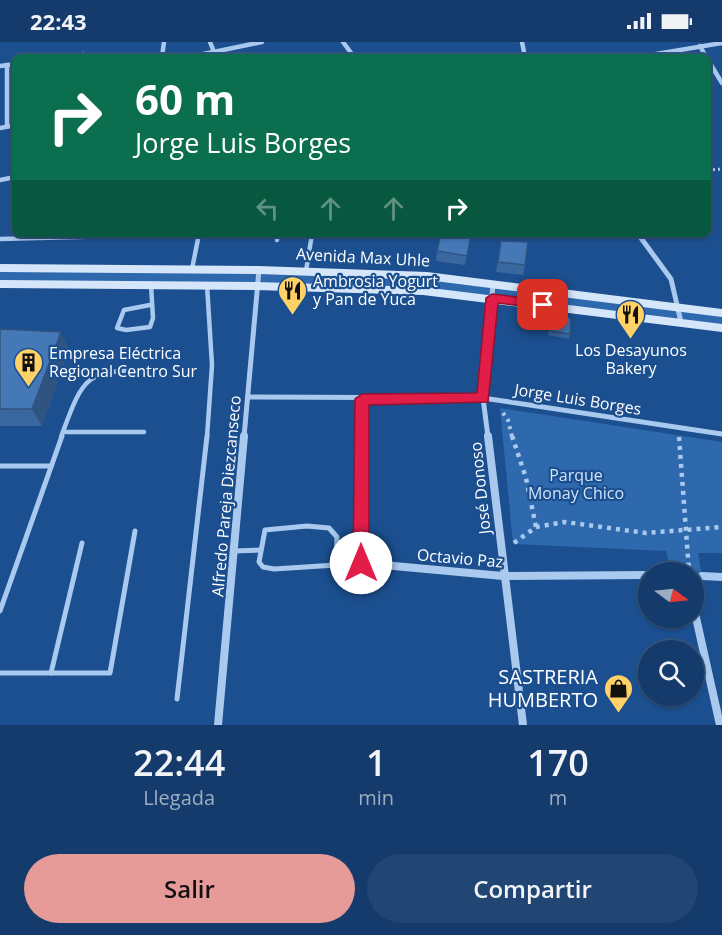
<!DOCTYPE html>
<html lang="es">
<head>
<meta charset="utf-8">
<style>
  :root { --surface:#143b6b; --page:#214673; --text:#f1f3f6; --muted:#9dadc1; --line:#33557e; --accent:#e69b98 }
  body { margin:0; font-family:"Open Sans",sans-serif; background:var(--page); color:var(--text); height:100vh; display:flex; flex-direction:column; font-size:22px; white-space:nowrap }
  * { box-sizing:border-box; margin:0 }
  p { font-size:20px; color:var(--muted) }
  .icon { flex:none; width:33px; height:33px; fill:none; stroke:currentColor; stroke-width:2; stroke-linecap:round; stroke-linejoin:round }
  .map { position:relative; height:683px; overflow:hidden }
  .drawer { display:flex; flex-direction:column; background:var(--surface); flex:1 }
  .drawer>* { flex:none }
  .guide { position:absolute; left:12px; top:12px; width:699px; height:183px; border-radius:9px; box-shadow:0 2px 4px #0004,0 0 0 2px var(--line); background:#0b6e4f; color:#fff; overflow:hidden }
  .needle { width:39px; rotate:105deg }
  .controls { position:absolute; left:638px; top:520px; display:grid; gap:12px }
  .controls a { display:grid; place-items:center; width:66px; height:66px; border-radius:50%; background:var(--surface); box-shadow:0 2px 4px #0004,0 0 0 2px var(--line); font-size:30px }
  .pin { position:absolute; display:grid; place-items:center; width:51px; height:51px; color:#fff; margin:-26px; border-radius:12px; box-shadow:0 3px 9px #0006 }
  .me { position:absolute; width:66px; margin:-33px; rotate:0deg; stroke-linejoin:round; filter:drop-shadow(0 0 4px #0008) }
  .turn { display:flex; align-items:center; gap:21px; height:126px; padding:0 24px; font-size:27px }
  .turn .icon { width:78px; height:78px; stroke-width:2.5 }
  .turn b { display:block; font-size:42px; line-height:51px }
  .lanes { display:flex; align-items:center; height:57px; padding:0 24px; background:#0003; justify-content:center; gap:30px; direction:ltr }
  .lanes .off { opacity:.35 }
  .eta { display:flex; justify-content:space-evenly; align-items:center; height:102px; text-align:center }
  .eta b { font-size:36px; font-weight:600; line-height:42px }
  .cta { display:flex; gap:12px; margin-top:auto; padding:12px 24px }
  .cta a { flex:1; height:69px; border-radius:36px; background:var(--accent); color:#111; font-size:24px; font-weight:600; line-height:69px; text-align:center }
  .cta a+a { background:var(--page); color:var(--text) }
  .status { display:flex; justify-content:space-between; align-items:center; height:42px; padding:0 30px; background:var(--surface); direction:ltr }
  .status svg { height:16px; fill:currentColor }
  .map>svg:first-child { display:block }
  .green { fill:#2e69ad }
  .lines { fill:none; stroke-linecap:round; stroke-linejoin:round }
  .path-far2 { stroke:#a9c9ee; stroke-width:3; stroke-dasharray:2 3; stroke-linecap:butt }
  .path-far1 { stroke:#a9c9ee; stroke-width:4; stroke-dasharray:3 4.5; stroke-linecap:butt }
  .path { stroke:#a9c9ee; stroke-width:4.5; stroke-dasharray:4 5; stroke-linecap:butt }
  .service-far1 { stroke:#a9c9ee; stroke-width:4.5 }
  .service { stroke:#a9c9ee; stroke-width:5 }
  .minor-far2 { stroke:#a9c9ee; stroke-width:4.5 }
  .minor-far1 { stroke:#a9c9ee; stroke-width:5 }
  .minor { stroke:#a9c9ee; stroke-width:8 }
  .secondary { fill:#d6e6fa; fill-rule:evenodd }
  .wall { fill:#3a679d }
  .shaded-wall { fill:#305480 }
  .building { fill:#4478b7; stroke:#305480; stroke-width:1.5 }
  .route { fill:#e11d48; stroke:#92132f; stroke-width:1.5 }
  .labels { text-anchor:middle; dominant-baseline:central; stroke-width:4.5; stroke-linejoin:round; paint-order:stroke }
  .street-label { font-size:16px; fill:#fff; stroke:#1b4f8f }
  .poi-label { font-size:16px; fill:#fff; stroke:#1b4f8f; text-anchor:start }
  .park-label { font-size:16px; fill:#cfe3fa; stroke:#1b4f8f }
  .near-poi-label { font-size:20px; fill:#fff; stroke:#1b4f8f; text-anchor:end }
</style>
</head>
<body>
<div class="status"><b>22:43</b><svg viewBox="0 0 49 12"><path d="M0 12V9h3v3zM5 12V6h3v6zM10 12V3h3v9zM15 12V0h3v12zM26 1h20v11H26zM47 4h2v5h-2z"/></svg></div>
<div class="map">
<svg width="722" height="683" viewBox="0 0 722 683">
  <rect width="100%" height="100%" fill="#1b4f8f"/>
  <g class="green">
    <polygon points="0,226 427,234 722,271 722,286 423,249 0,242"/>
    <polygon points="500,366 722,400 722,511 698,511 706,559 693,559 693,531 672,531 666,509 513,502"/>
  </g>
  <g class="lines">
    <polyline class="path-far2" points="708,128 722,127"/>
    <polyline class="path-far1" points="503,371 508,378 512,395"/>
    <g class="path">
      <polyline points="512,394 526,436 536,485"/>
      <polyline points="679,395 689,529"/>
      <polyline points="514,501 536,485 565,480 646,491 722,485"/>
    </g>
    <g class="service-far1">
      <polyline points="0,197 194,192"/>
      <polyline points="277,198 278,192"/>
      <polyline points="192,227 199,192"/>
      <polyline points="306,229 312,192"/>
      <polyline points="150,263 124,268 117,286 126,288 150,285 153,276 151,243"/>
      <polyline points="63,390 144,390"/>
      <path d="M61 395C85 329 86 330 155 327"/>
      <polyline points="207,395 212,323 207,243"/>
    </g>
    <g class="service">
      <polyline points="0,424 51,424"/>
      <polygon points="307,484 329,486 337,495 336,523 274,527 263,525 259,520 265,488"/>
      <polyline points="234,509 261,508"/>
      <polyline points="336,523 361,521"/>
      <polyline points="0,569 62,394"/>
      <polyline points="0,631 110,631 135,489"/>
      <polyline points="51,631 82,501"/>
      <polyline points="177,657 207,394"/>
    </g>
    <g class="minor-far2">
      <polyline points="210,0 214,10"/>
      <polyline points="343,0 354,15"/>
      <polyline points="522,0 525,15"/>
      <polyline points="700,4 706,15"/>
      <polyline points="61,15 83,12 92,15"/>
      <polyline points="162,15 164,0"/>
      <polyline points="189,15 262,0"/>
      <polyline points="638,15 722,1"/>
      <polyline points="708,18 722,41"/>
      <polyline points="7,23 7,85"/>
      <polyline points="0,24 15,22"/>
      <polyline points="0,86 15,83"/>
      <polyline points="0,138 15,135"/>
    </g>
    <g class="minor-far1">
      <polyline points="638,192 671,237 681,280"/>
      <polyline points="248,355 483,356 722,392"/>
      <polyline points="244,395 259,228"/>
      <polyline points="362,395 362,357"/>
      <polyline points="488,395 483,356 493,242"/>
    </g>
    <g class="minor">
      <polyline points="362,394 361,521 503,534 648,533"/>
      <polyline points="488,394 523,683"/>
      <polyline points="702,534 722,535"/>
      <polyline points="693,562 720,683"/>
      <polyline points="218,683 244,394"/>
    </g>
    <g class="secondary">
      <polygon points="0,222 259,224 427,230 722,267 722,275 427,238 259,232 0,230"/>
      <polygon points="0,238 256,240 423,245 722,282 722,290 423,253 256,248 0,246"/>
    </g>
  </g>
  <g class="wall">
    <polygon points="471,192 465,223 436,219 437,209"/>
    <polygon points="501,199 525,223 523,233 496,230"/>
    <polygon points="552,273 570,292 569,297 548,293"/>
    <polygon points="0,287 69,307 42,384 0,384"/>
  </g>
  <g class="shaded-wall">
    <polygon points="712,99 708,109 708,100"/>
    <polygon points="61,290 69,307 42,384 32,367"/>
  </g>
  <g class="building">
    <polygon points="441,192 471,192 467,214 437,209"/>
    <polygon points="501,199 528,200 525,223 498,220"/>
    <polygon points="552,273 571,276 570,292 550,289"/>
    <polygon points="0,287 61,290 32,367 0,367"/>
  </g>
  <polygon class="route" points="492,252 543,258 549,263 543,267 498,261 488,360 369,363 369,521 367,526 361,529 355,526 353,521 355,357 362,352 477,351 486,256"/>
  <defs>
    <symbol id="restaurant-pin" viewBox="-11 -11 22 30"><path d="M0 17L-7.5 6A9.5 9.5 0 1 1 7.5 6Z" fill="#ffd166" stroke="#1b4f8f"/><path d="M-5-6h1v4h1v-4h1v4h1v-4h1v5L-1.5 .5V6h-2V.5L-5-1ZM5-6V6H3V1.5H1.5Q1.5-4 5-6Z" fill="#111"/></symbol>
    <symbol id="building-pin" viewBox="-11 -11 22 30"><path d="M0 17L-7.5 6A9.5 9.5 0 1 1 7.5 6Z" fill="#ffd166" stroke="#1b4f8f"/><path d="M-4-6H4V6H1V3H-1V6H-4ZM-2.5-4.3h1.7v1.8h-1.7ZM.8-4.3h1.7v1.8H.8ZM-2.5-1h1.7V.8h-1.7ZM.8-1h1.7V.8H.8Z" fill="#111"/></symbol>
    <symbol id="shop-pin" viewBox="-11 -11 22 30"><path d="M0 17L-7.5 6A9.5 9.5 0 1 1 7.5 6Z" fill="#ffd166" stroke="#1b4f8f"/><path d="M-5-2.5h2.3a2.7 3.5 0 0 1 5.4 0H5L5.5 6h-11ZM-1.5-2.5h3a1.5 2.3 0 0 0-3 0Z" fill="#111"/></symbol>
  </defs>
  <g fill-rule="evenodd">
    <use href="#restaurant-pin" x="276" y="232" width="33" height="45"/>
    <use href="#restaurant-pin" x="614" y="256" width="33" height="45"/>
    <use href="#building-pin" x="12" y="304" width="33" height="45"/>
    <use href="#shop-pin" x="602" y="630" width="33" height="45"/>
  </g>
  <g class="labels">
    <g class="street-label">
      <text transform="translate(363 215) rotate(3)">Avenida Max Uhle</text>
      <text transform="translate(578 357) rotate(9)">Jorge Luis Borges</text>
      <text transform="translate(480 446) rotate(-96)">José Donoso</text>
      <text transform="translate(226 454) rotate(-85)">Alfredo Pareja Diezcanseco</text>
      <text transform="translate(460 516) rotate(5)">Octavio Paz</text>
    </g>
    <g class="poi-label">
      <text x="313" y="239">Ambrosia Yogurt<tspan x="313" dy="18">y Pan de Yuca</tspan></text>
      <text x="631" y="308" text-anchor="middle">Los Desayunos<tspan x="631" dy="18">Bakery</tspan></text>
      <text x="49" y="311">Empresa Eléctrica<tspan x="49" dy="18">Regional Centro Sur</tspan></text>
    </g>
    <g class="park-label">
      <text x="576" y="433">Parque<tspan x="576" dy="18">Monay Chico</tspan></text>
    </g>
    <g class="near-poi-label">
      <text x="598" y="634">SASTRERIA<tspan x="598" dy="23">HUMBERTO</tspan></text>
    </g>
  </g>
</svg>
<div class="controls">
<a><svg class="needle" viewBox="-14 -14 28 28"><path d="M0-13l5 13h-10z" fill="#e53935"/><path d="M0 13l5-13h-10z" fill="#9dadc1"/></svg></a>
<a><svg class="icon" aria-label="search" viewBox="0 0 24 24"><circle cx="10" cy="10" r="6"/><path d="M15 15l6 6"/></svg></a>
</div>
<div class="pin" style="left:543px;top:263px;background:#d93025"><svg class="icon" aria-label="arrive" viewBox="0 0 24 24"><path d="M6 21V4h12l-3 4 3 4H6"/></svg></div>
<svg class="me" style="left:361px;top:521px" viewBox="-20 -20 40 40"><circle r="19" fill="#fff"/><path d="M0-13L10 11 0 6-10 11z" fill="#e11d48"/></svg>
<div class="guide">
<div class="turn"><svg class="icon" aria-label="right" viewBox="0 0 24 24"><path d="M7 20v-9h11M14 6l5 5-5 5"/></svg><div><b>60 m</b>Jorge Luis Borges</div></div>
<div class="lanes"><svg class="icon off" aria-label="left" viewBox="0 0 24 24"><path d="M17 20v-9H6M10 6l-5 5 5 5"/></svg><svg class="icon off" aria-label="ahead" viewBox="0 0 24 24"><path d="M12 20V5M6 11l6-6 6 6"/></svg><svg class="icon off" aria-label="ahead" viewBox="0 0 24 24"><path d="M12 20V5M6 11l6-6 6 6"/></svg><svg class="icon" aria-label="right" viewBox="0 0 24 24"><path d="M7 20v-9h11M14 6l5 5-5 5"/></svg></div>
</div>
</div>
<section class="drawer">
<div class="eta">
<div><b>22:44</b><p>Llegada</p></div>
<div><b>1</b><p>min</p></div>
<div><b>170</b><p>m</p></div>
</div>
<div class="cta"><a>Salir</a><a>Compartir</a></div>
</section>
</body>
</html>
